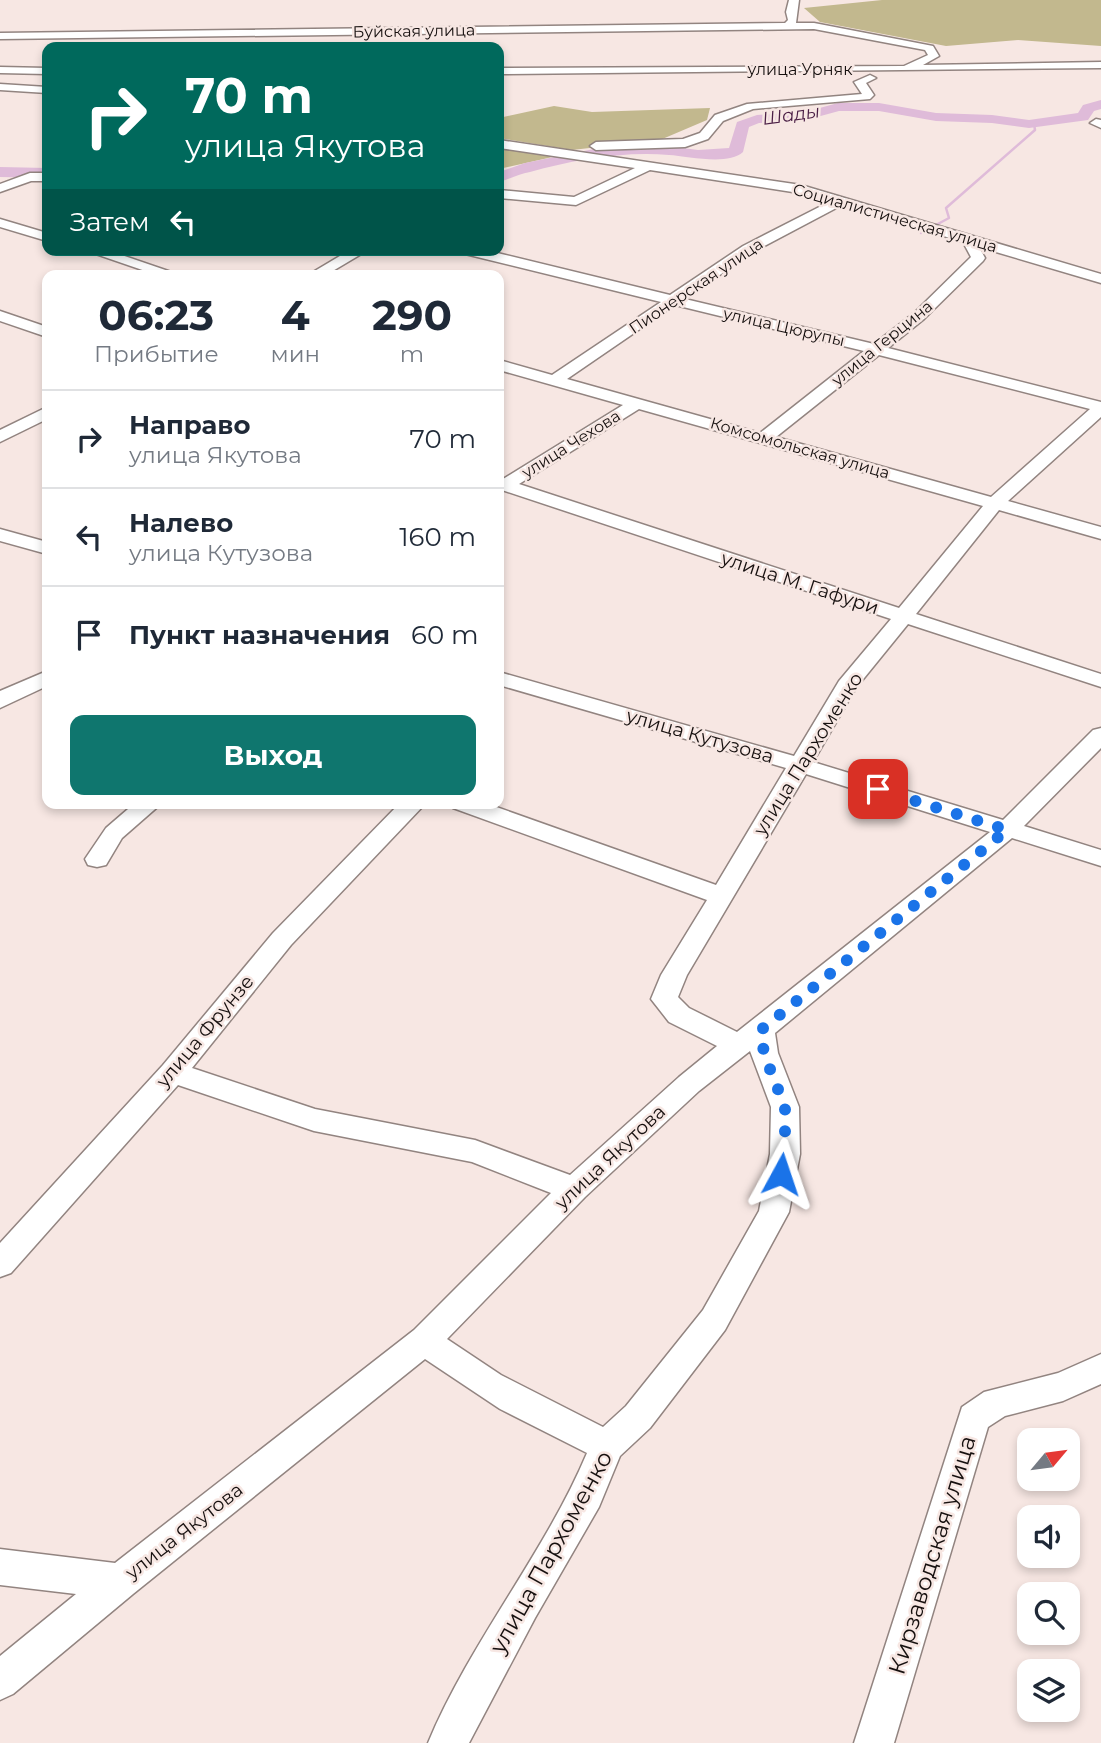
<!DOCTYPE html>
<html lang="ru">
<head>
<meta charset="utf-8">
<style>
  :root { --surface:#fff; --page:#f2f2f3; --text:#1f2937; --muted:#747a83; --line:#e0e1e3; --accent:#0f766e }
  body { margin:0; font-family:Montserrat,sans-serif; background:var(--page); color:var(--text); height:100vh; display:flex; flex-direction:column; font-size:26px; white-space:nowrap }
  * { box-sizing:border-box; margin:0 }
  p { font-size:23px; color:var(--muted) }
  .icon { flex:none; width:38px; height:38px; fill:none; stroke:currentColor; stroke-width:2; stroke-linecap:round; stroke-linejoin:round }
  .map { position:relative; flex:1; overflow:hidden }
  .sheet { position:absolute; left:42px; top:270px; width:462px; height:539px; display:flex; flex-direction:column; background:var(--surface); border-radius:14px; box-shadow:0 4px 10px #0003 }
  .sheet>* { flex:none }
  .hud { position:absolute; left:42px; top:42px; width:462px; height:214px; border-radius:14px; box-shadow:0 4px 10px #0003; background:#00695c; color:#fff; overflow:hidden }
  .needle { width:46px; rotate:61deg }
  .buttons { position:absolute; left:1017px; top:1428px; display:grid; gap:14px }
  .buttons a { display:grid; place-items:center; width:63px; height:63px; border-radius:14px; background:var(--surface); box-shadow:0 4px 10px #0003; font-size:35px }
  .pin { position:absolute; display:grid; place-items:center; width:60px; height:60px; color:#fff; margin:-30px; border-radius:14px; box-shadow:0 4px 10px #0006 }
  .me { position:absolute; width:77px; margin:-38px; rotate:5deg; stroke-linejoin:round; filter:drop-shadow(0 0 5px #0008) }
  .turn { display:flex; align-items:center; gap:24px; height:147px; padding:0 28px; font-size:32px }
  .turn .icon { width:91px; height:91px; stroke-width:2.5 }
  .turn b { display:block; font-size:49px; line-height:60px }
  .then { display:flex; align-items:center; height:66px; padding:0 28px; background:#0003; gap:14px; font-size:26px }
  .eta { display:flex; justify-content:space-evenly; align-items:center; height:119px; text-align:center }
  .eta b { font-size:42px; font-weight:700; line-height:49px }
  .action { display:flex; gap:14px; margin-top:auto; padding:14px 28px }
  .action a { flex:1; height:80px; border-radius:14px; background:var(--accent); color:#fff; font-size:28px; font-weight:700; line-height:80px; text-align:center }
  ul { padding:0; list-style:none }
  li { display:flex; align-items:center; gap:21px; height:98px; padding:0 28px; border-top:2px solid var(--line) }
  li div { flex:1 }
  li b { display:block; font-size:26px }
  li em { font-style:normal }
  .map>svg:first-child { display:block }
  .forest { fill:#c2b88e }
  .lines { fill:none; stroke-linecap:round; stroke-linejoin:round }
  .stream { stroke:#dfbbd9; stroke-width:2.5 }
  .river { fill:#dfbbd9; fill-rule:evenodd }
  .minor-casing { stroke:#928480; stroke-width:3 }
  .minor { fill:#fff; fill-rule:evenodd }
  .route { stroke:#1a73e8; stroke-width:12; stroke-dasharray:0 21.6 }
  .labels { text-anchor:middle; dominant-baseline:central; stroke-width:5; stroke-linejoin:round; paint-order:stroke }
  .far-street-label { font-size:16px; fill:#16100f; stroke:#f7e7e3 }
  .far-water-label { font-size:18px; font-style:italic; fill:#4a1e45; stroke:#f7e7e3 }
  .street-label { font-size:19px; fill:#16100f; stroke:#f7e7e3 }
  .near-street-label { font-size:23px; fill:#16100f; stroke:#f7e7e3 }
</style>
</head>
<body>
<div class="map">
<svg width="1101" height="1743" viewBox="0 0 1101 1743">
  <rect width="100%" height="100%" fill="#f7e7e3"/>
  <g class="forest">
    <polygon points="882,0 1101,0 1101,46 1018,40 946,46 820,22 804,8"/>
    <polygon points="554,106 592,112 710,108 707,120 660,140 572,150 499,138 499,118"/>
    <polygon points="499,147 557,156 499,169"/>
  </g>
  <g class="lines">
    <polyline class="stream" points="921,233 949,218 946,208 1035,130 1034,124"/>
    <g class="river">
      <path d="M1101 100V109L1094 111 1088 120 1029 128 992 123 936 121 879 111H839L806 120 759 123 749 127 743 152C728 166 687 156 669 155 624 151 573 160 530 172 519 174 509 179 499 182V172L525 163 599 148 668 146 698 150 729 148 737 122 757 115 805 112 838 103H879L936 113 992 115 1029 120 1078 113 1083 105Z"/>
      <polygon points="0,167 47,168 47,178 0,177"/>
    </g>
    <defs>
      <g id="minor">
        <polygon points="789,0 799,0 796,23 814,23 933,46 939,56 923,65 1101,62 1101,68 499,74 499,68 904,66 928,55 925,50 814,29 0,39 0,33 785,23 788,20 786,12"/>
        <polygon points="0,67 47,68 47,74 0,73"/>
        <polygon points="870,75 876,78 866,83 874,95 870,99 753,109 723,121 708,139 685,147 596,150 590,146 596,142 683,139 700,133 715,115 747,104 862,94 854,82"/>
        <polygon points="0,84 47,87 47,93 0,90"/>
        <polygon points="1096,119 1101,120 1101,128 1090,123"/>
        <path d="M499 140 801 185 1101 274V283L979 247 985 258 983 261 924 319 888 348 1101 402V417L1008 501 1101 527V539L999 510 916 614 1101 674V687L908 624 856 688 813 762 1003 820 1093 730 1101 728V748L1024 826 1101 850V866L1012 838 775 1033 778 1053 799 1107 800 1154 789 1212 725 1330 650 1428 620 1456 599 1507 535 1618 469 1743H428C470 1642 545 1553 587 1453L500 1409 425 1359 133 1594 13 1694 0 1700V1656L76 1594 0 1585V1549L115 1563 414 1330 551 1193 472 1162 314 1131 178 1085 11 1273 0 1277V1243L163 1065 273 933 400 803H426L291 945 192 1068 315 1109 475 1140 570 1175 679 1077 717 1046 669 1022 651 999 661 975 707 900 453 808 449 803H485L716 885 786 768 499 685V672L794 756 839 681 891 619 499 489V478L503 479 623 405 499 370V360L552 375 661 302 461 253 459 250H485L670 295 743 246 829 202 799 193 650 170 576 205 499 198V190L574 197 635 168 499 148ZM842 205 963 242 971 257 914 313 874 344 685 299 753 252ZM675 305 864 351 760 433 567 379ZM879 355 1090 409 991 497 776 437ZM639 409 983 506 899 608 519 484ZM806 774 990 832 737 1032 689 1008 678 997 687 975ZM750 1051 771 1107 770 1154 759 1211 703 1310 626 1406 603 1427 501 1375 447 1339 585 1197 699 1091Z"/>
        <polygon points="30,173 47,173 47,181 31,181 0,192 0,184"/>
        <polygon points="0,219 47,233 47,241 0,227"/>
        <polygon points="84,250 107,250 180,275 157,275"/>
        <polygon points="350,250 368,250 326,275 308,275"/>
        <polygon points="0,311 47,327 47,337 0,321"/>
        <polygon points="47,407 47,419 0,442 0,430"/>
        <polygon points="0,529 47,542 47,554 0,541"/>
        <polygon points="47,671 47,686 0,708 0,691"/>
        <polygon points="135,803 162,803 122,838 106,865 97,867 88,865 85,859 106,828"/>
        <polygon points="1101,1354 1101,1384 1063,1401 1005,1416 988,1427 894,1743 854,1743 962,1407 984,1392 1058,1373"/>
      </g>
    </defs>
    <use href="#minor" class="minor-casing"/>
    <use href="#minor" class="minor"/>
  </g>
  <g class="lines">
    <polyline class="route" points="781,1174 785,1154 785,1107 764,1054 761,1030 1007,830 878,789"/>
  </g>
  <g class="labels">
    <g class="far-street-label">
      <text transform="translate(414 31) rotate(-1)">Буйская улица</text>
      <text x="800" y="69">улица Урняк</text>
      <text transform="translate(895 218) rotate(16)">Социалистическая улица</text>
      <text transform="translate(696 286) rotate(-34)">Пионерская улица</text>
      <text transform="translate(784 327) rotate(13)">улица Цюрупы</text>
      <text transform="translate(882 343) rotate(-39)">улица Герцина</text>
      <text transform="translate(571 444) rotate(-32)">улица Чехова</text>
      <text transform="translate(800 448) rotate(16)">Комсомольская улица</text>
    </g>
    <g class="far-water-label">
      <text transform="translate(791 115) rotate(-8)">Шады</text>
    </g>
    <g class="street-label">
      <text transform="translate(800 583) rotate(18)">улица М. Гафури</text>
      <text transform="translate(700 736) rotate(16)">улица Кутузова</text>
      <text transform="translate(808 754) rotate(-58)">улица Пархоменко</text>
      <text transform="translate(205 1031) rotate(-50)">улица Фрунзе</text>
      <text transform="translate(610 1157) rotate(-43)">улица Якутова</text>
      <text transform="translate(184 1531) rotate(-38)">улица Якутова</text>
    </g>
    <g class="near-street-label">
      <text transform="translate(551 1552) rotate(-61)">улица Пархоменко</text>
      <text transform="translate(932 1555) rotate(-73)">Кирзаводская улица</text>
    </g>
  </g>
</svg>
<div class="buttons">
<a><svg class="needle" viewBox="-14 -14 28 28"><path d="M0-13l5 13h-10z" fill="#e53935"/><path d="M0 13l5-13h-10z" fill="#747a83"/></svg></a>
<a><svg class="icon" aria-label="sound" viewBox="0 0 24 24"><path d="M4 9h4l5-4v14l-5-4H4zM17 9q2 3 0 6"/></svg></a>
<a><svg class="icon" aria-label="search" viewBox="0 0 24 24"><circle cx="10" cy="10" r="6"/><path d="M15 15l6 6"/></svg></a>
<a><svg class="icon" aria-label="layers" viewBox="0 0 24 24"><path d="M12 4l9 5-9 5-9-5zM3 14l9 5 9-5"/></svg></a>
</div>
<div class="pin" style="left:878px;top:789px;background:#d93025"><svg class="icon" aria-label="arrive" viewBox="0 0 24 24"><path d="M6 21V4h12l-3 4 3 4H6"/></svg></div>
<svg class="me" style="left:781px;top:1174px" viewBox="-20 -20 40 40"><path d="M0-17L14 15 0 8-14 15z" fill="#1a73e8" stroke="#fff" stroke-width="4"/></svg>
<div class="hud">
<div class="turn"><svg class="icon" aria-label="right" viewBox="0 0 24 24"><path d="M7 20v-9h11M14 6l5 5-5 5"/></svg><div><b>70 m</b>улица Якутова</div></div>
<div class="then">Затем<svg class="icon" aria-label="left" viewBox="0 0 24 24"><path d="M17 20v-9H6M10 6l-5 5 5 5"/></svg></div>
</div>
<section class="sheet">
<div class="eta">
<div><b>06:23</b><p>Прибытие</p></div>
<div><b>4</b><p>мин</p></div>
<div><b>290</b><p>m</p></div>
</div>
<ul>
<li><svg class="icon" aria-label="right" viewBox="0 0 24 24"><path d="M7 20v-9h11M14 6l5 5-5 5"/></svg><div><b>Направо</b><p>улица Якутова</p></div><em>70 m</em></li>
<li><svg class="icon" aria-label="left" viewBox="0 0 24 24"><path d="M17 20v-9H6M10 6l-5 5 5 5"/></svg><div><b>Налево</b><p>улица Кутузова</p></div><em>160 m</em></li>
<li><svg class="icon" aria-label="arrive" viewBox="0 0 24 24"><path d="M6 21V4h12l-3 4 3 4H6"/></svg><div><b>Пункт назначения</b></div><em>60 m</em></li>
</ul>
<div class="action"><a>Выход</a></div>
</section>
</div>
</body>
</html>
